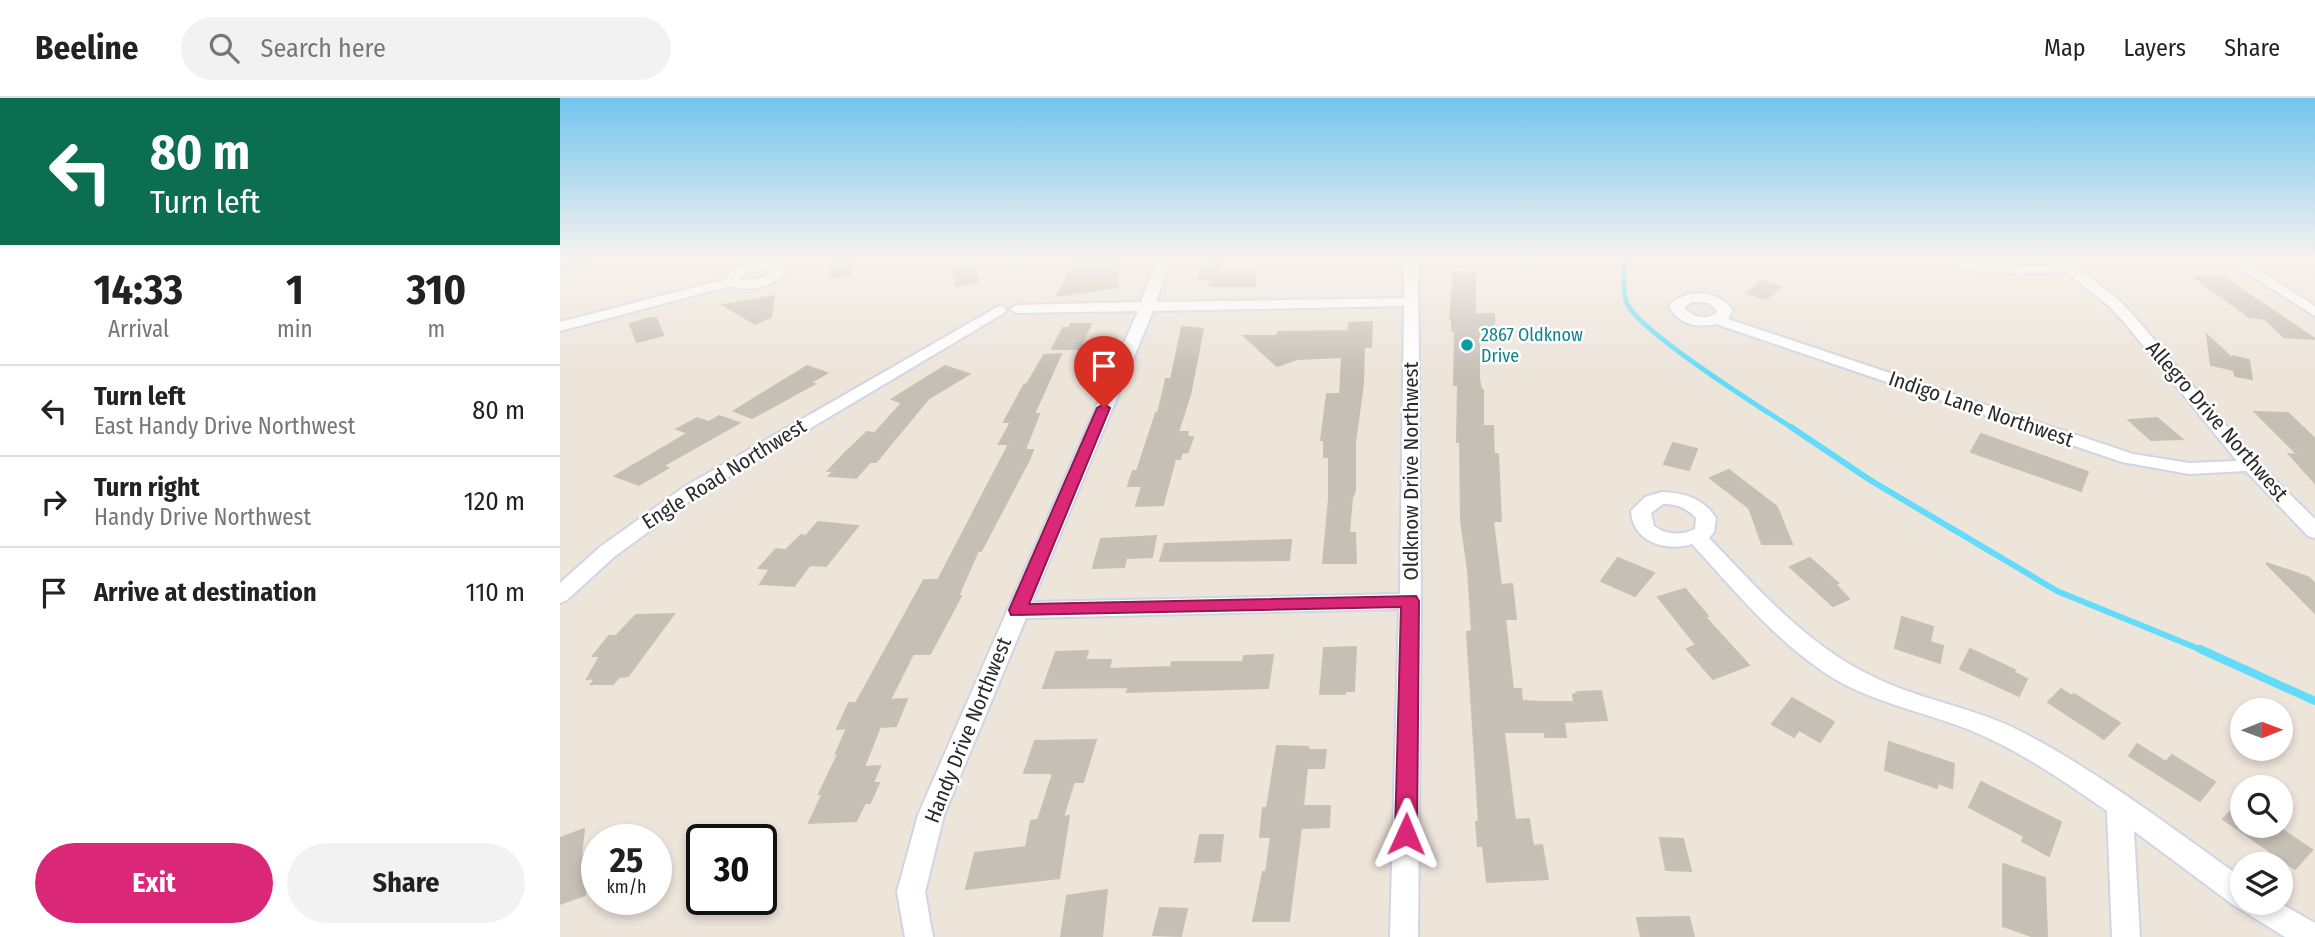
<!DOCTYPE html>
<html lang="en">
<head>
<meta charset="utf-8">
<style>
  :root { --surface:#fff; --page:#f2f2f2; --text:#222; --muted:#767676; --line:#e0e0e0; --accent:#db2777 }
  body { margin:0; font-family:"Fira Sans Condensed",sans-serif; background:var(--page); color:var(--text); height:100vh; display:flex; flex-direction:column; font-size:26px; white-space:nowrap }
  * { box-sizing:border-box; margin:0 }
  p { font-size:23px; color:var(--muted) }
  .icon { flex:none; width:38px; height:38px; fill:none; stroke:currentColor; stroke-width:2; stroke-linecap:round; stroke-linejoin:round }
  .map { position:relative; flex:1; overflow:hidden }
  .side { display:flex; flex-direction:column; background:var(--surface); width:560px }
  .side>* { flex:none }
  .hud { background:#0b6e4f; color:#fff; overflow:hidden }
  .needle { width:46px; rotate:89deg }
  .controls { position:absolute; left:1670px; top:600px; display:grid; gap:14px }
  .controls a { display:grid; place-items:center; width:63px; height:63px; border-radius:50%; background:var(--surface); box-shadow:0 4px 10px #0003; font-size:35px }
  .speed { position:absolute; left:21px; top:726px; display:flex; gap:14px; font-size:35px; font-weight:700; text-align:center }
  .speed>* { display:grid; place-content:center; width:91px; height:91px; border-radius:50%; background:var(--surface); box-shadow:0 4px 10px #0003; line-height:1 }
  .speed small { font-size:18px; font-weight:400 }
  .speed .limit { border:4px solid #111; border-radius:10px; background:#fff; color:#111 }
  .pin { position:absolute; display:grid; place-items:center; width:60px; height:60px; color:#fff; margin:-72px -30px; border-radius:50% 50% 50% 0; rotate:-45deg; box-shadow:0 0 7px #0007 }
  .pin .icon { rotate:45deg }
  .me { position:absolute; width:77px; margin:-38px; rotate:1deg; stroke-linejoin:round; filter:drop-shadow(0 0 5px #0008) }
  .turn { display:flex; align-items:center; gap:24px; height:147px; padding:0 35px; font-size:32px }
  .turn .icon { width:91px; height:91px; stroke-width:2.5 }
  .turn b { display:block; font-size:49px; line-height:60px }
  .eta { display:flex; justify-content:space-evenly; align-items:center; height:119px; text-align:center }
  .eta b { font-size:42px; font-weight:700; line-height:49px }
  .action { display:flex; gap:14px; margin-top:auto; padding:14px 35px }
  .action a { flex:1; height:80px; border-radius:42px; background:var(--accent); color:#fff; font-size:28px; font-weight:700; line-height:80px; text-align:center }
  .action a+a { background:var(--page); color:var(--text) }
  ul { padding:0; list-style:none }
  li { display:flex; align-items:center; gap:21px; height:91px; padding:0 35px; border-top:2px solid var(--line) }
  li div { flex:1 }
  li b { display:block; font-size:26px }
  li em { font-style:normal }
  header { display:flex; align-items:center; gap:42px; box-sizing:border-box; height:98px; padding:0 35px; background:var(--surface); border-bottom:2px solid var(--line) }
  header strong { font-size:33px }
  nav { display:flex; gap:38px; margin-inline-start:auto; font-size:24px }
  .search { width:490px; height:63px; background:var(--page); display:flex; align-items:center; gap:18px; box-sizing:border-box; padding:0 24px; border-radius:38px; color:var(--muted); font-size:26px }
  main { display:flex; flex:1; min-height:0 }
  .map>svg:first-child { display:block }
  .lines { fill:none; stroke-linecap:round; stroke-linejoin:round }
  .stream-far2 { stroke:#63dbfa; stroke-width:5 }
  .stream-far1 { stroke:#63dbfa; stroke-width:6 }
  .stream { stroke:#63dbfa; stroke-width:8 }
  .building { fill:#c5bfb6; stroke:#c9c0b4; stroke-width:2 }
  .street-casing { stroke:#cfd5e4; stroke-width:4 }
  .street { fill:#fff; fill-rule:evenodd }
  .route { fill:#db2777; stroke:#8e194d; stroke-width:2 }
  .culture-dot { fill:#0f9aa8; stroke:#fff; stroke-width:2.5 }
  .labels { text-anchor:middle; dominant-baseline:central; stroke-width:5; stroke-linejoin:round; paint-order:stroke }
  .far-culture-label { font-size:18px; fill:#0d838f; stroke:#fff; text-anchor:start }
  .street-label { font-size:21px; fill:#2a2a2a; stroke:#fff }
</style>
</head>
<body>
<header>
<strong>Beeline</strong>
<div class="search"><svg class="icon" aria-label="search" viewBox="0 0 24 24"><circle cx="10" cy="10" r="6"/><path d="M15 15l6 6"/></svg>Search here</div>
<nav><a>Map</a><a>Layers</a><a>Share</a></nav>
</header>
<main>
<section class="side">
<div class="hud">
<div class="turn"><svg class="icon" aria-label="left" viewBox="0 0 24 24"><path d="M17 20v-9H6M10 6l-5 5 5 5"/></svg><div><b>80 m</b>Turn left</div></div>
</div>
<div class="eta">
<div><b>14:33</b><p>Arrival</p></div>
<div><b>1</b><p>min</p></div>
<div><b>310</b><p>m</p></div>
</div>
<ul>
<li><svg class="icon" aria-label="left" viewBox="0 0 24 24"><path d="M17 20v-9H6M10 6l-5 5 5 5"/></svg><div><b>Turn left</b><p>East Handy Drive Northwest</p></div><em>80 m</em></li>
<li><svg class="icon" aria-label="right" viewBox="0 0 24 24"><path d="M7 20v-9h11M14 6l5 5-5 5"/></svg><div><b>Turn right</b><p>Handy Drive Northwest</p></div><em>120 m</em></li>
<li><svg class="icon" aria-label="arrive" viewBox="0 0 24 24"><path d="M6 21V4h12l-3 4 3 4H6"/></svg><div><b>Arrive at destination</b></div><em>110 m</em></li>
</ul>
<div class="action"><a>Exit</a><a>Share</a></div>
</section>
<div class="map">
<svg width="1755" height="839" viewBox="0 0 1755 839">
  <rect width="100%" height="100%" fill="#ede4da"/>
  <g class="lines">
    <g class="stream-far2">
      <path d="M1064 159C1065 172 1062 190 1066 203 1074 231 1204 312 1234 331"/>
      <polyline points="0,169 38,159"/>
    </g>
    <polyline class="stream-far1" points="1231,329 1310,382 1497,493 1644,553"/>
    <polyline class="stream" points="1640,551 1755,603"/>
  </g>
  <g class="building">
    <polygon points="518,159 555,159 552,163 563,163 556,177 558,189 497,198"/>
    <polygon points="646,159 662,159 657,174 695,174 695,188 649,188 651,181 639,181"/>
    <polygon points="293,161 290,177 269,180 272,164"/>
    <polygon points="415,169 419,183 397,188 392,173"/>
    <polygon points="894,174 915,175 915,216 934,216 934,233 919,233 919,280 921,292 923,292 923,328 933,328 934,356 938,356 941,423 933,423 941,487 952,486 956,521 945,521 953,591 961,591 962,603 982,604 1014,604 1013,597 1018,594 1041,593 1047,622 1004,624 1006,639 985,639 985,634 944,634 955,722 969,721 973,748 982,747 988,781 927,784 923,748 918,748 916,724 919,724 907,534 912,533 908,472 901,423 900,344 897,344 898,287 894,287 895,233 892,233 892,221 890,221"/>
    <polygon points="1660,178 1669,183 1755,241 1724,239 1705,221 1689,219 1634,179"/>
    <polygon points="1203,183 1221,189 1206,201 1187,195"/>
    <polygon points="214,198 211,219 195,226 163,207"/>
    <polygon points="90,220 96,220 103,237 77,244 70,226"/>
    <polygon points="812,224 811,249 804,249 803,286 795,345 795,393 792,400 789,435 795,435 796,465 763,465 769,401 769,359 764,359 764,342 761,342 767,296 780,296 782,259 737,261 717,268 684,238 717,238 718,234 788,233 789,225"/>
    <polygon points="511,226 531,226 519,251 492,251 503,230 509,230"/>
    <polygon points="622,229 643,231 630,297 618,334 628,334 627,339 633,339 628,354 622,355 620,361 615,361 603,407 576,408 582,388 568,388 573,373 577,373 596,315 598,315 606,281 611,281"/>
    <polygon points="1647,237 1673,261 1673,258 1689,262 1692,281 1675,278 1674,272 1651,267"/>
    <polygon points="501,256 474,316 479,316 465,352 473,352 469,362 421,453 418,453 398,498 401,498 370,556 353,556 330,602 347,601 336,628 320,629 304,669 320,668 313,685 319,685 310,705 305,705 296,723 249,725 263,695 259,696 279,654 276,655 287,630 277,631 289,605 296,605 364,482 378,482 449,346 439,346 451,324 444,324 464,287 467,286 484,257"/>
    <polygon points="247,268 267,275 250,285 254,286 192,320 174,313"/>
    <polygon points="385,268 409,276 368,301 316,364 310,364 296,380 269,378 274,373 268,373 284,356 307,334 315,335 342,305 332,301"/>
    <polygon points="1695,314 1728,315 1755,341 1755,385 1729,356 1738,357"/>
    <polygon points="159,318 179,325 103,368 108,370 79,387 55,378 128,335 117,331 137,320 149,324"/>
    <polygon points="1597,320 1622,341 1591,342 1569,322"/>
    <polygon points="1421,336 1528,374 1521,393 1411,354"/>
    <polygon points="1113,345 1137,351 1129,372 1104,366"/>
    <polygon points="1169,372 1217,409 1232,446 1202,446 1189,410 1150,380"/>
    <polygon points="258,424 298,428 266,468 250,467 234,488 200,486 210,471 199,470 216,451 226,452 241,437 246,438"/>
    <polygon points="596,438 592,459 566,460 564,469 533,470 541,441"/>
    <polygon points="731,442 729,462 600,463 605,446"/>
    <polygon points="1058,460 1094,475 1075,498 1041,483"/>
    <polygon points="1250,460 1278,485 1275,486 1289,501 1273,508 1230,469"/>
    <polygon points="1706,465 1748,479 1755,486 1755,515"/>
    <polygon points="1125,491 1148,518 1145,519 1189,567 1153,581 1127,551 1136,547 1098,499"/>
    <polygon points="114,516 68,578 59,579 53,586 31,586 36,580 27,581 40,558 33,558 49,538 56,538 76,517"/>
    <polygon points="1342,519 1373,529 1370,544 1383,548 1380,565 1335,550"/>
    <polygon points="796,549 794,593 785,593 785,596 760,596 764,550"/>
    <polygon points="1410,551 1455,572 1453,574 1467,581 1459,598 1400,571"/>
    <polygon points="528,553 525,562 551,562 549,571 611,569 612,564 683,564 684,558 713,557 708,590 567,594 569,589 483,590 496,554"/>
    <polygon points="1501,591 1512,598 1514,596 1560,625 1544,641 1488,604"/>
    <polygon points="1232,600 1274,624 1260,644 1239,632 1234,639 1212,626"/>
    <polygon points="536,642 523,684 514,684 503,719 509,718 499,780 406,791 415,755 466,749 471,723 478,722 493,675 464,675 475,643"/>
    <polygon points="1329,644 1394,666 1392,690 1378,685 1377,690 1325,672"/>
    <polygon points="1577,646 1606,664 1612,657 1655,684 1640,703 1569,658"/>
    <polygon points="717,648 748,649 748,652 766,652 764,670 747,670 743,708 770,708 769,729 741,730 729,823 693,823 703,774 706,774 711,739 700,739 703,710 707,710"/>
    <polygon points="1421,684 1501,724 1489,758 1462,743 1464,738 1409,709"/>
    <polygon points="1682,701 1682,728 1717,728 1752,752 1735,771 1663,721"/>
    <polygon points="24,731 21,758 30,755 25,797 0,806 0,740"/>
    <polygon points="640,737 663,737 660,763 635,764"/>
    <polygon points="1100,740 1123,741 1131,773 1106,772"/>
    <polygon points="1443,766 1485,780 1487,839 1474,839 1443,828"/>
    <polygon points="547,792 542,839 501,839 507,798"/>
    <polygon points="600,810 627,811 621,838 593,837"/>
    <polygon points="1129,819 1134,839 1081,839 1077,820"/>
  </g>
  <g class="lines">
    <defs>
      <g id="street">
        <path d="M598 159H611L596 204 844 200V159H858L861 503 858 839H830L839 511 466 520 384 717 365 794 373 839H345L337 794 358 717 578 213 457 215 450 211 457 207 581 204ZM844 208 840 496 472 504 593 213Z"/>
        <path d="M1372 159C1392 158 1410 163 1429 165 1451 168 1474 169 1497 167L1490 159H1504L1559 202 1574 218 1696 363 1755 421V440L1748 438 1686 373 1629 376 1562 364 1156 226C1137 230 1119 227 1109 208 1126 189 1158 192 1173 212L1168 221 1573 356 1629 365 1677 363 1564 224 1549 208 1506 174C1477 177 1394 177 1372 159ZM1132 204 1149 205 1158 214C1146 223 1133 220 1124 209Z"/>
        <polygon points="1662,159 1678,159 1755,208 1755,218"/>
        <path d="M203 163 221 165 227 173C213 190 191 194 170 188L0 233V224L166 181 174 170ZM203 171 213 173 198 181 179 182 184 176Z"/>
        <polygon points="439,208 444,209 446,212 444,215 138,397 54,459 7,502 0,505 0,485 40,449 124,389"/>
        <path d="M1102 394C1125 395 1143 400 1156 420L1154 434 1149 440C1201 494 1250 551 1320 582 1365 603 1415 610 1460 633 1539 674 1609 728 1682 780V805H1720L1755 825V839H1725L1672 806 1574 733 1580 839H1552L1547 713C1504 683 1459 652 1410 632 1367 615 1321 606 1280 584 1221 550 1177 495 1132 446 1105 454 1073 444 1071 413L1085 399ZM1103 406C1117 406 1127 410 1136 420L1135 431C1121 438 1106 437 1094 428L1091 415Z"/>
      </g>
    </defs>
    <use href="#street" class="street-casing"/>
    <use href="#street" class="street"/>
  </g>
  <linearGradient id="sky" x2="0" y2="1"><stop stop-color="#73c4ef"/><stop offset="0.58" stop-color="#f7f3ee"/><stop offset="1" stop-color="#f7f3ee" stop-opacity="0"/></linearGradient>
  <rect width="1755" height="276" fill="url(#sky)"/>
  <polygon class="route" points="544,306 550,310 469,506 856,498 859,503 857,736 854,742 846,745 838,742 835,736 841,509 451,517 449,512 537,310"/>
  <circle class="culture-dot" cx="907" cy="247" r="7"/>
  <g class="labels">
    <g class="far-culture-label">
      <text x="921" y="237">2867 Oldknow<tspan x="921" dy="21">Drive</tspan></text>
    </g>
    <g class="street-label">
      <text transform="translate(1421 311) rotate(19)">Indigo Lane Northwest</text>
      <text transform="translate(1657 323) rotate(49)">Allegro Drive Northwest</text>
      <text transform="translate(851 373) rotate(-90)">Oldknow Drive Northwest</text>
      <text transform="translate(164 376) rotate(-32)">Engle Road Northwest</text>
      <text transform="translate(408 632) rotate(-68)">Handy Drive Northwest</text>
    </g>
  </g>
</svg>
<div class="controls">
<a><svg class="needle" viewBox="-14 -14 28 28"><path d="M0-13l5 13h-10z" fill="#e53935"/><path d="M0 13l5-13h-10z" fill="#767676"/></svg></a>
<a><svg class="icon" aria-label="search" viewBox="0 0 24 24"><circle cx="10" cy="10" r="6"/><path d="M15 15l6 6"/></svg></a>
<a><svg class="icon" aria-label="layers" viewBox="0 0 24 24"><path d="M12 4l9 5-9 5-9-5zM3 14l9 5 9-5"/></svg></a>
</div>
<div class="speed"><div>25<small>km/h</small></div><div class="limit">30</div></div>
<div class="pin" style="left:544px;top:310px;background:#d93025"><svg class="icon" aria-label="arrive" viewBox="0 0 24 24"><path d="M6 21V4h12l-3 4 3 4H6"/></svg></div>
<svg class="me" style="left:846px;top:736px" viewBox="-20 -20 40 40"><path d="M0-17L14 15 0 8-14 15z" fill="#db2777" stroke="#fff" stroke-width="4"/></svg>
</div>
</main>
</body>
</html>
